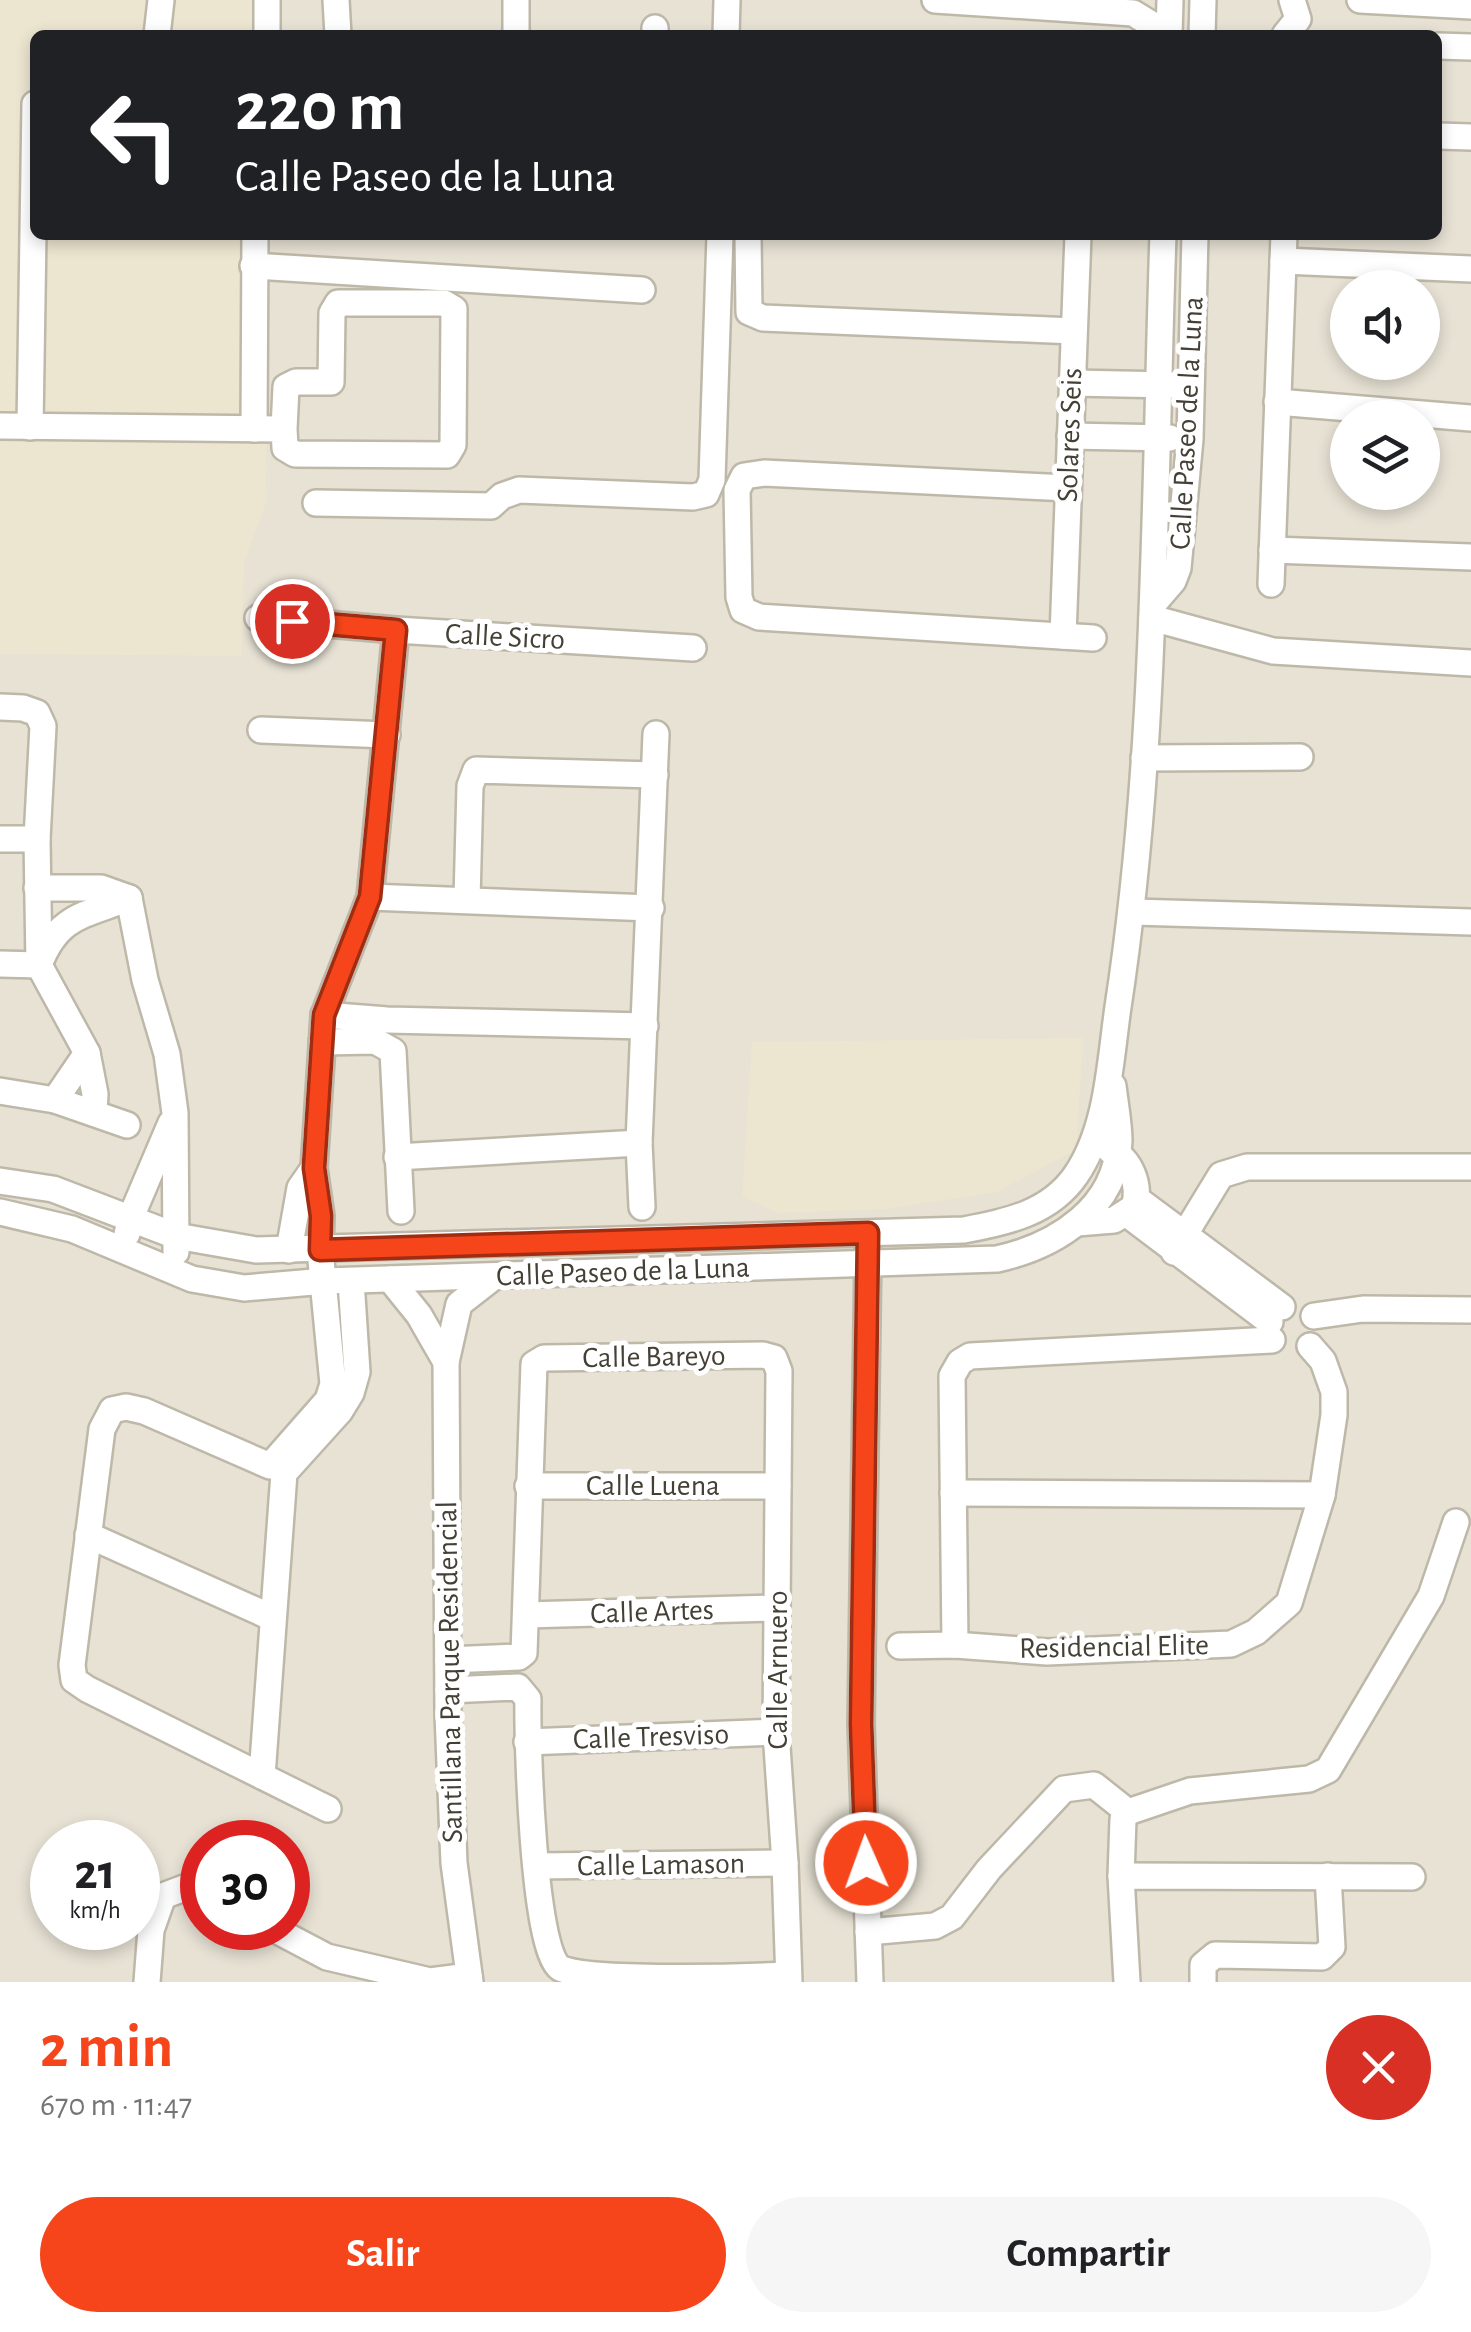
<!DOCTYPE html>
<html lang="es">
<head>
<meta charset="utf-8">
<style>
  :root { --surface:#fff; --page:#f6f6f6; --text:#202124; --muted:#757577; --accent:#f6451a }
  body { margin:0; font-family:"Alegreya Sans",sans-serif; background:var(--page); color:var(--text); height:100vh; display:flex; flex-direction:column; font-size:38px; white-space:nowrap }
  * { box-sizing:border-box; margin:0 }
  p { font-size:32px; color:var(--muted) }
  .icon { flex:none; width:55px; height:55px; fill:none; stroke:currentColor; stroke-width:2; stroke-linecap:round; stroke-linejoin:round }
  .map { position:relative; height:1982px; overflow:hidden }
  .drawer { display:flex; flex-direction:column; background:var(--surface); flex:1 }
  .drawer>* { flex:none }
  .guide { position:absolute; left:30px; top:30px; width:1412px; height:210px; border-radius:15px; box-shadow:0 5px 15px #0003; background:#202124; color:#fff; overflow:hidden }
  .tools { position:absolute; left:1330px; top:270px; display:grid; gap:20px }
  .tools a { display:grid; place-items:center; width:110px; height:110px; border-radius:50%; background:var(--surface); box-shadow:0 5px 15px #0003; font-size:50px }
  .speed { position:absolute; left:30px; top:1820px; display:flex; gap:20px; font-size:50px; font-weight:700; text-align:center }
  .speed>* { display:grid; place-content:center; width:130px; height:130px; border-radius:50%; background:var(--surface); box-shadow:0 5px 15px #0003; line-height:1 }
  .speed small { font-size:25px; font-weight:400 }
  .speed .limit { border:15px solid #d22; background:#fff; color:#111 }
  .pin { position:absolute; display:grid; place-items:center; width:85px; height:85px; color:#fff; margin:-42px; border:5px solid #fff; border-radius:50%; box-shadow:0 2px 10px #0007 }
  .me { position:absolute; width:110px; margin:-55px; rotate:358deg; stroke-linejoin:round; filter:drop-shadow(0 0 8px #0008) }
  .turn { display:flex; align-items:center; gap:35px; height:210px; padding:0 40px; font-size:45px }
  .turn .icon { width:130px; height:130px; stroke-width:2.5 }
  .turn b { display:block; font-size:70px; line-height:85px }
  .round { display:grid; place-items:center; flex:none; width:105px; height:105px; border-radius:52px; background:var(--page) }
  .head { display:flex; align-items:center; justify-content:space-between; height:170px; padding:0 40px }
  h1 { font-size:60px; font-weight:600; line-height:75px; color:var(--accent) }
  .button { display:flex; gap:20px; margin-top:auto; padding:20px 40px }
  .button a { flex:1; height:115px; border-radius:60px; background:var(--accent); color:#fff; font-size:40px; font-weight:600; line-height:115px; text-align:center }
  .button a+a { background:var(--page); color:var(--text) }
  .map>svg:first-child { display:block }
  .residential { fill:#e7e2d4; fill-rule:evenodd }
  .education { fill:#ece5d0 }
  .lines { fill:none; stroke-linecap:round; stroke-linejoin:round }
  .minor-casing { stroke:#beb8a9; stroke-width:30 }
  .minor { stroke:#fff; stroke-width:25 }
  .route-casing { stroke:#a02d11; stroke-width:25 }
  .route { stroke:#f6451a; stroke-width:18 }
  .labels { text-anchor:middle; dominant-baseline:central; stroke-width:10; stroke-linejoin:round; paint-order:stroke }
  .street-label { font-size:30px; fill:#454036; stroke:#fff }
</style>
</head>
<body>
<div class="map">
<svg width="1471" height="1982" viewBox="0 0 1471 1982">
  <rect width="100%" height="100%" fill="#f3efe6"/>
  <path class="residential" d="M0 0H1471V1982H0ZM35 35H1438V235H35ZM1348 288H1422V362H1348ZM1348 418H1422V492H1348ZM52 1842H138V1928H52ZM202 1842H288V1928H202Z"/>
  <g class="education">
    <polygon points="0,0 265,0 265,35 35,35 35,235 265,235 266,503 244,563 242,656 0,654"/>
    <polygon points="1083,1038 1076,1150 997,1192 886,1209 779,1213 742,1197 752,1042"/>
  </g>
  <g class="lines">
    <defs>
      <g id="minor">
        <polyline points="267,0 267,35"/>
        <polyline points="336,0 338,35"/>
        <polyline points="935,0 1133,13 1169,35"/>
        <polyline points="1360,0 1471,6"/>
        <polyline points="655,28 655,35"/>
        <polyline points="157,35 161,0"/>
        <polyline points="516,35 516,0"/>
        <polyline points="726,35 727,0"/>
        <polyline points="1169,35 1170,0"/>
        <polyline points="1202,35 1203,0"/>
        <polyline points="1285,35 1298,19 1292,0"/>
        <polyline points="1438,46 1471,47"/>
        <polyline points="1438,136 1471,137"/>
        <polyline points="748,235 749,312 763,318 1074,331"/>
        <polyline points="1283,261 1471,269"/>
        <polyline points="253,266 642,290"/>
        <polyline points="1072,383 1172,385"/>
        <polyline points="1277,402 1471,418"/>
        <polyline points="0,426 284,429 285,448 295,454 447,455 453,445 454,309 444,303 338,303 332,313 331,382 296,382 286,387 284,429"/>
        <polyline points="30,427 35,104"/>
        <polyline points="254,429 255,235"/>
        <polyline points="1070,436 1170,438"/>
        <polyline points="1068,488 764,473 744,476 737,490 739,597 743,610 759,617 1093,638"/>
        <polyline points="316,503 491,506 502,496 519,490 693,497 706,494 712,480 720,235"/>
        <polyline points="1272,550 1471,557"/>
        <polyline points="1271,584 1284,235"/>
        <polyline points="1154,603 1173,581 1178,568 1190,439 1195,235"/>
        <polyline points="258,618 396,630 693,648"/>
        <polyline points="1152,618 1273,651 1471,663"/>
        <polyline points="1063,636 1078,235"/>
        <polyline points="0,707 23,708 37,713 43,726 37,839 39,965 87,1053 55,1100"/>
        <polyline points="261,730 387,735"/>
        <polyline points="1144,758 1300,757"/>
        <polyline points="0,839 37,839"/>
        <polyline points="37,888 101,888 129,898"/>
        <polyline points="370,897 651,908"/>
        <polyline points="129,898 145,980 167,1054 175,1113 176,1252"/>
        <polyline points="467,899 470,786 476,770 655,775"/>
        <polyline points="1133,912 1471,922"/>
        <path d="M0 964 39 965C58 915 84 916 129 898"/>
        <polyline points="324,1015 387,1020 645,1026"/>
        <polyline points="322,1042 375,1041 393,1051 401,1211"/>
        <polyline points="87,1053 95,1094 94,1113"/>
        <polyline points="0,1091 55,1100 127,1125"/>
        <polyline points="397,1157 639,1143"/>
        <path d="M0 1181 53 1189 176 1236 256 1250 964 1230C1007 1222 1050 1213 1076 1175 1108 1128 1110 1062 1118 1007 1157 752 1154 493 1163 235"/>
        <polyline points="1137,1199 1282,1307"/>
        <polyline points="642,1207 639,1143 656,734"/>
        <path d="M0 1212 72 1229 192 1279 244 1288 325 1281 997 1259C1056 1246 1117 1208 1119 1141 1119 1123 1115 1104 1113 1086"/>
        <polyline points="1127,1214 1270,1322"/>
        <path d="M1077 1223 1114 1220 1134 1207C1141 1186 1131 1159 1110 1150"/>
        <polyline points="127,1234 131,1217 171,1123"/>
        <polyline points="289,1250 300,1188 314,1168"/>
        <polyline points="868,1252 861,1724 870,1982"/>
        <polyline points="1174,1252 1221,1175 1247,1167 1471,1167"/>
        <polyline points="390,1279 419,1315 446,1362"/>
        <polyline points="1314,1316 1363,1309 1471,1310"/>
        <polyline points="528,1486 778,1486"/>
        <polyline points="953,1493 1322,1495"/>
        <polyline points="88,1535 273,1618"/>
        <polyline points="526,1615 777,1608"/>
        <polyline points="955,1645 952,1376 960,1362 970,1356 1272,1340"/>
        <polyline points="900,1646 955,1645 1047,1652 1231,1644 1256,1632 1289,1603 1322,1495 1334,1415 1334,1392 1323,1361 1310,1346"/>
        <polyline points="448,1660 519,1657 524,1653 534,1364 544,1358 763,1355 774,1358 779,1371 776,1732 785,1863 789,1982"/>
        <path d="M448 1690 518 1687 528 1699C527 1738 533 1951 560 1968 589 1982 747 1977 788 1975"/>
        <polyline points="527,1742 776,1732"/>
        <polyline points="262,1776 284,1473 340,1411 351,1393 357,1372 351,1281"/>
        <polyline points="328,1809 87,1689 74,1680 72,1665 102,1429 112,1410 126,1407 144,1411 270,1466 328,1400 333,1384 320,1250 321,1216 314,1168 324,1015 370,897 396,630"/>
        <polyline points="537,1866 785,1863"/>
        <polyline points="1121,1876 1123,1819 1128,1812 1190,1791 1309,1779 1328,1770 1431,1596 1456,1522"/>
        <polyline points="272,1928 327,1957 430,1981 469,1976"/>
        <polyline points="868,1932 935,1926 952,1917 989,1869 1064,1789 1094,1785 1128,1812"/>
        <polyline points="147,1982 151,1930 163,1896 192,1885 202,1891"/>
        <polyline points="470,1982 454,1863 448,1715 446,1362 459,1304 495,1276"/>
        <polyline points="1127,1982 1121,1876 1412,1877"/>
        <polyline points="1203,1982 1203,1965 1215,1955 1322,1957 1332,1947 1328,1876"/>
      </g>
    </defs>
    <use href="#minor" class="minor-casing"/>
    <use href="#minor" class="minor"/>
  </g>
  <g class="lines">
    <defs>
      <polyline id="route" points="292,621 396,630 370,897 324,1015 314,1168 321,1216 320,1250 868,1233 861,1724 866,1863"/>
    </defs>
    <use href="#route" class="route-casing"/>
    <use href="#route" class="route"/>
  </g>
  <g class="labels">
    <g class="street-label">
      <text transform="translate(1187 423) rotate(-87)">Calle Paseo de la Luna</text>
      <text transform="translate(1070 435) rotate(-88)">Solares Seis</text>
      <text transform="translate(505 637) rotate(3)">Calle Sicro</text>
      <text transform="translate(623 1272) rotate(-2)">Calle Paseo de la Luna</text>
      <text transform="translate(654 1357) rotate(-1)">Calle Bareyo</text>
      <text x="653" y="1486">Calle Luena</text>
      <text transform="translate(652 1612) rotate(-2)">Calle Artes</text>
      <text transform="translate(1114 1647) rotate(-1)">Residencial Elite</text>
      <text transform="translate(778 1670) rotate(-90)">Calle Arnuero</text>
      <text transform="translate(450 1672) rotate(-91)">Santillana Parque Residencial</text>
      <text transform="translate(651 1737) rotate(-2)">Calle Tresviso</text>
      <text transform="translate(661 1865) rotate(-1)">Calle Lamason</text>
    </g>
  </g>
</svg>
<div class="tools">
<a><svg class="icon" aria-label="sound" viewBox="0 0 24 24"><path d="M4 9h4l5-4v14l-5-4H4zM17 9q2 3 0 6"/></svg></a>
<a><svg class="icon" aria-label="layers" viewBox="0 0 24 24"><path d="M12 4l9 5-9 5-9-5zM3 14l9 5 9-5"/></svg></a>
</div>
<div class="speed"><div>21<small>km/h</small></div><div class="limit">30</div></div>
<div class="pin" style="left:292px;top:621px;background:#d93025"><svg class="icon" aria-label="arrive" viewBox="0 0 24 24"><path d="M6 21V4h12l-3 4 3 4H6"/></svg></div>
<svg class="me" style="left:866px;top:1863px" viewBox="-20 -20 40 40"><circle r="17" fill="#f6451a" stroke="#fff" stroke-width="3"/><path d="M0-11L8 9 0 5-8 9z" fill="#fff"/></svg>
<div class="guide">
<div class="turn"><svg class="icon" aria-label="left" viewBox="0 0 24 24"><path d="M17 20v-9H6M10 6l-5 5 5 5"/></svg><div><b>220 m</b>Calle Paseo de la Luna</div></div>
</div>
</div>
<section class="drawer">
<div class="head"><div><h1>2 min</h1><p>670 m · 11:47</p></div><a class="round" style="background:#d93025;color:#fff"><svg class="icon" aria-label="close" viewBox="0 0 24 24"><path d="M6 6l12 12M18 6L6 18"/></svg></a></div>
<div class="button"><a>Salir</a><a>Compartir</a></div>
</section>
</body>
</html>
